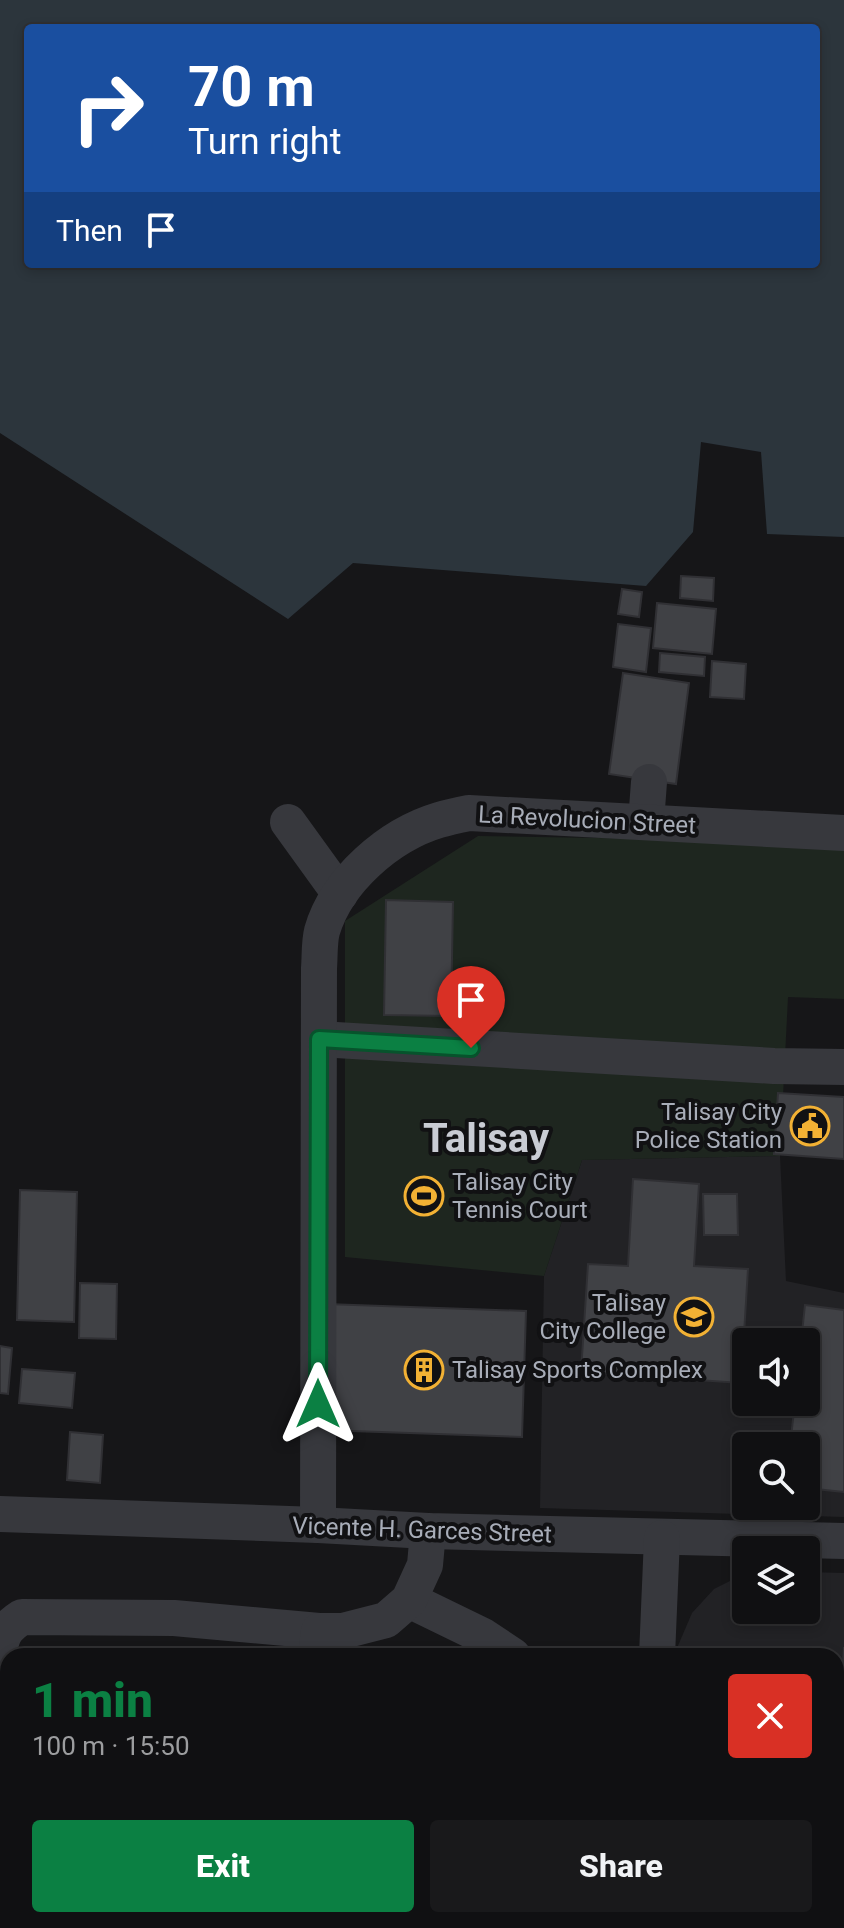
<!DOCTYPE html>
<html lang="en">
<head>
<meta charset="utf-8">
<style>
  :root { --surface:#101012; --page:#19191b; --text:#f1f3f6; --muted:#9c9d9f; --line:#303032; --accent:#0b8043 }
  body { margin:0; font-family:Roboto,sans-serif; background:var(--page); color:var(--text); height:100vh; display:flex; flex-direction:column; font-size:30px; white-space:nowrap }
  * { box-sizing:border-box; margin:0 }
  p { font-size:26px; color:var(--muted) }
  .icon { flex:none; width:44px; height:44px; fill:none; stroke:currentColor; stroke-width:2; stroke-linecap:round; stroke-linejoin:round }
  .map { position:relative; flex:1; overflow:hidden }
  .panel { position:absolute; left:0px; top:1648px; width:844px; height:280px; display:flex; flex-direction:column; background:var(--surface); border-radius:24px 24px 0 0; box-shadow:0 4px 12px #0003,0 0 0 2px var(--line) }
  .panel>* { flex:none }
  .top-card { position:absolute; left:24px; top:24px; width:796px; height:244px; border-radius:8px; box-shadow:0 4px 12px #0003,0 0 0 2px var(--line); background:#1a4fa0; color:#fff; overflow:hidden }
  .buttons { position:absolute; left:732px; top:1328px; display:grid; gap:16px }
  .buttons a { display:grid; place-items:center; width:88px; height:88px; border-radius:8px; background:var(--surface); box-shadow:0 4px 12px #0003,0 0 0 2px var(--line); font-size:40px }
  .pin { position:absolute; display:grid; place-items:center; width:68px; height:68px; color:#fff; margin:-82px -34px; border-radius:50% 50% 50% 0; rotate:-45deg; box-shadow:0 0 8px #0007 }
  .pin .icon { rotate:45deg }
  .me { position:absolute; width:88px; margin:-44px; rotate:0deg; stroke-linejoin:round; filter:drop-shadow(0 0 6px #0008) }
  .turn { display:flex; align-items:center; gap:28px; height:168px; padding:0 32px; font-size:36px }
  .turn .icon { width:104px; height:104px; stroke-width:2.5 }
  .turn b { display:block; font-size:56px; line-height:68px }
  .then { display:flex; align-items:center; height:76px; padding:0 32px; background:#0003; gap:16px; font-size:30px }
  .round { display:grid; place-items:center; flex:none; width:84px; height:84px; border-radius:8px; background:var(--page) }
  .head { display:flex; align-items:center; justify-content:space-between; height:136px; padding:0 32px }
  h1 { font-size:48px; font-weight:800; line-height:60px; color:var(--accent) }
  .primary-button { display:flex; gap:16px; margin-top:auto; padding:16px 32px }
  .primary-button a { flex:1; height:92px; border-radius:8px; background:var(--accent); color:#fff; font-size:32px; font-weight:800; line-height:92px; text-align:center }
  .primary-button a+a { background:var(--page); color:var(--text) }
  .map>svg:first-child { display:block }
  .built { fill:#222225; fill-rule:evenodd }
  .green { fill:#1e261f }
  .water { fill:#2c353c; fill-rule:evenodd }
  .building { fill:#404145; stroke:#303034; stroke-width:2 }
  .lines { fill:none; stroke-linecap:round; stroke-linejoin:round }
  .minor { stroke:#37383d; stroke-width:36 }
  .route-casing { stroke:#07532c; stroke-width:20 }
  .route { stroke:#0b8043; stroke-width:14 }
  .labels { text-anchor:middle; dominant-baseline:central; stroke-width:8; stroke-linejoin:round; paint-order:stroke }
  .street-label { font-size:24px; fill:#a8adb8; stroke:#111113 }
  .poi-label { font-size:24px; fill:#a8adb8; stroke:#111113; text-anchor:end }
  .town-label { font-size:40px; font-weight:bold; fill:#c9ccd4; stroke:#111113 }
</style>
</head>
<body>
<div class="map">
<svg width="844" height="1928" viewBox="0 0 844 1928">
  <rect width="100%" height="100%" fill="#161618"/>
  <g class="built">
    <path d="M780 1156 786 1281 844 1293V1517L540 1508 544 1276 582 1160ZM746 1342H806V1402H746ZM746 1446H806V1506H746Z"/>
    <polygon points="806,1572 844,1573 844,1776 836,1775 836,1656 677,1656 677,1648 692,1613 714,1589 746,1573 746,1610 806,1610"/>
  </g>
  <polygon class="green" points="478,836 844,842 844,999 788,997 780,1156 582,1160 544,1276 345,1257 345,921"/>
  <path class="water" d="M0 0H844V537L767 534 761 452 701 442 693 532 646 586 353 563 288 619 0 433ZM28 28H816V264H28Z"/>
  <g class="building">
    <polygon points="681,576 714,578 713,601 680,598"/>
    <polygon points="622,589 642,592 639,617 618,614"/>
    <polygon points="657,603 716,609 712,654 653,648"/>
    <polygon points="618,624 651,628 646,672 613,667"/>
    <polygon points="660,653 705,657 704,676 659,672"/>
    <polygon points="712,661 746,664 744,699 710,697"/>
    <polygon points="623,673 689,683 676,784 609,774"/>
    <polygon points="386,900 453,902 451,1016 384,1015"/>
    <polygon points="778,1093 844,1097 844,1159 774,1154"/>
    <polygon points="633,1179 699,1184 694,1266 748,1269 741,1383 581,1372 588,1264 628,1266"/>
    <polygon points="20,1190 77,1192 74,1322 17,1320"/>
    <polygon points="703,1194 737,1194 738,1235 704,1235"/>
    <polygon points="80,1283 117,1284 116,1339 79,1338"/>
    <polygon points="326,1304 526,1311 522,1437 323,1430"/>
    <polygon points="805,1305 844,1310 844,1492 806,1488 806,1446 790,1446 795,1402 806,1402 806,1342 801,1342"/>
    <polygon points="0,1346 12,1348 8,1394 0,1393"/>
    <polygon points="22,1369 75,1373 72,1408 19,1403"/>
    <polygon points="70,1432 103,1435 100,1483 67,1480"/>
    <polygon points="844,1647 844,1769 836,1768 836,1685 842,1685"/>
    <polygon points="0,1825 8,1826 8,1876 0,1875"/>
    <rect x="127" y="1920" width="103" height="8"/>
    <polygon points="329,1920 521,1920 520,1928 329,1928"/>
  </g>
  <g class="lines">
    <g class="minor">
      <polyline points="288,822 340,894"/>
      <polyline points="646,822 649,782"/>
      <polyline points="319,1039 774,1066 844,1067"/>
      <polyline points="0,1514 318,1525 428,1531 844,1541"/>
      <path d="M318 1525 319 968C320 956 319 943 322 931 337 880 389 835 439 820 449 817 459 815 469 813L844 833"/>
      <polyline points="409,1600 483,1636 513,1656"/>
      <path d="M0 1647C3 1632 8 1626 22 1617L174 1618 319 1631"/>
      <polyline points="316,1654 319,1631 343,1631 386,1620 409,1600 425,1565 428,1531"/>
      <polyline points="657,1656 662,1538"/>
      <polyline points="0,1691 8,1690"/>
      <polyline points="0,1790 8,1788"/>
      <polyline points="306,1920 306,1928"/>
      <polyline points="645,1928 645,1920"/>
    </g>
  </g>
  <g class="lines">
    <defs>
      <polyline id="route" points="318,1404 319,1039 471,1048"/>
    </defs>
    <use href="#route" class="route-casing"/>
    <use href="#route" class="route"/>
  </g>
  <defs>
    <symbol id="civic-ring" viewBox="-11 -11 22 22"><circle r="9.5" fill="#111113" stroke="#f2b134" stroke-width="1.5"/><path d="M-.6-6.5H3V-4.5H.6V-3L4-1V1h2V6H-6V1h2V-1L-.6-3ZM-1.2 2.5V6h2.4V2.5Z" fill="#f2b134"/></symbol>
    <symbol id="stadium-ring" viewBox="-11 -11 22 22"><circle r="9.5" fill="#111113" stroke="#f2b134" stroke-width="1.5"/><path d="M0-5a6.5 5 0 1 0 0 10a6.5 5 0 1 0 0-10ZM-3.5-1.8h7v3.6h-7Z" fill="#f2b134"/></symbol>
    <symbol id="university-ring" viewBox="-11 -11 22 22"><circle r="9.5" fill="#111113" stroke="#f2b134" stroke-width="1.5"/><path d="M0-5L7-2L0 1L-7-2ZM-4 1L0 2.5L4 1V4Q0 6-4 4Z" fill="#f2b134"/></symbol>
    <symbol id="building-ring" viewBox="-11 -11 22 22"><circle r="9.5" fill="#111113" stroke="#f2b134" stroke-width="1.5"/><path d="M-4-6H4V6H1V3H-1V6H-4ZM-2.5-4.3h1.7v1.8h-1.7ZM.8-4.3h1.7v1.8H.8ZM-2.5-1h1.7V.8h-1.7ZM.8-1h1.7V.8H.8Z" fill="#f2b134"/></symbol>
  </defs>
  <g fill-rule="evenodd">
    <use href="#civic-ring" x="788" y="1104" width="44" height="44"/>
    <use href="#stadium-ring" x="402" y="1174" width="44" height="44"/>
    <use href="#university-ring" x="672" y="1295" width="44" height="44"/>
    <use href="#building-ring" x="402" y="1348" width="44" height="44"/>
  </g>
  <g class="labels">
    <g class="street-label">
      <text transform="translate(587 820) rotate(3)">La Revolucion Street</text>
      <text transform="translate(422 1530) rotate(2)">Vicente H. Garces Street</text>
    </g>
    <g class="poi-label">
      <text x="782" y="1112">Talisay City<tspan x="782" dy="28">Police Station</tspan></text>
      <text x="452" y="1182" text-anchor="start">Talisay City<tspan x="452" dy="28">Tennis Court</tspan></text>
      <text x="666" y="1303">Talisay<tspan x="666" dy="28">City College</tspan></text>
      <text x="452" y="1370" text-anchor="start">Talisay Sports Complex</text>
    </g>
    <g class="town-label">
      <text x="486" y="1138">Talisay</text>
    </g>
  </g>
</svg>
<div class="buttons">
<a><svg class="icon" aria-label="sound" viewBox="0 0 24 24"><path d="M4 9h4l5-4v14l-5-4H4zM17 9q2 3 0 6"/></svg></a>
<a><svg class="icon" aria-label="search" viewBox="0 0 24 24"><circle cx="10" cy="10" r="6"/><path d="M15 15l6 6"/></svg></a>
<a><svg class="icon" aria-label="layers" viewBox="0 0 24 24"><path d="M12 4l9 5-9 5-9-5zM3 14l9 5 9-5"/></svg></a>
</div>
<div class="pin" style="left:471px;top:1048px;background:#d93025"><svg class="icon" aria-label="arrive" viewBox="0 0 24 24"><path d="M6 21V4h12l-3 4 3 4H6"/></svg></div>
<svg class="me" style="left:318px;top:1404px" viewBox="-20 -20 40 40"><path d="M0-17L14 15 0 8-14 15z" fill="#0b8043" stroke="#fff" stroke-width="4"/></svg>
<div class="top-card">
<div class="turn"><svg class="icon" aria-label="right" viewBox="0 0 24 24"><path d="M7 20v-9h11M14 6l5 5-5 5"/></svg><div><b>70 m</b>Turn right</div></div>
<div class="then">Then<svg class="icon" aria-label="arrive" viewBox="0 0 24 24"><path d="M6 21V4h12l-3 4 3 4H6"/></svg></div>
</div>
<section class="panel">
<div class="head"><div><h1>1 min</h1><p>100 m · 15:50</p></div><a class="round" style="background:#d93025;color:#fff"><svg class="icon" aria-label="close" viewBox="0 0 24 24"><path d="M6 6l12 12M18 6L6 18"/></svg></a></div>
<div class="primary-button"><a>Exit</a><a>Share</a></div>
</section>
</div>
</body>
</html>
